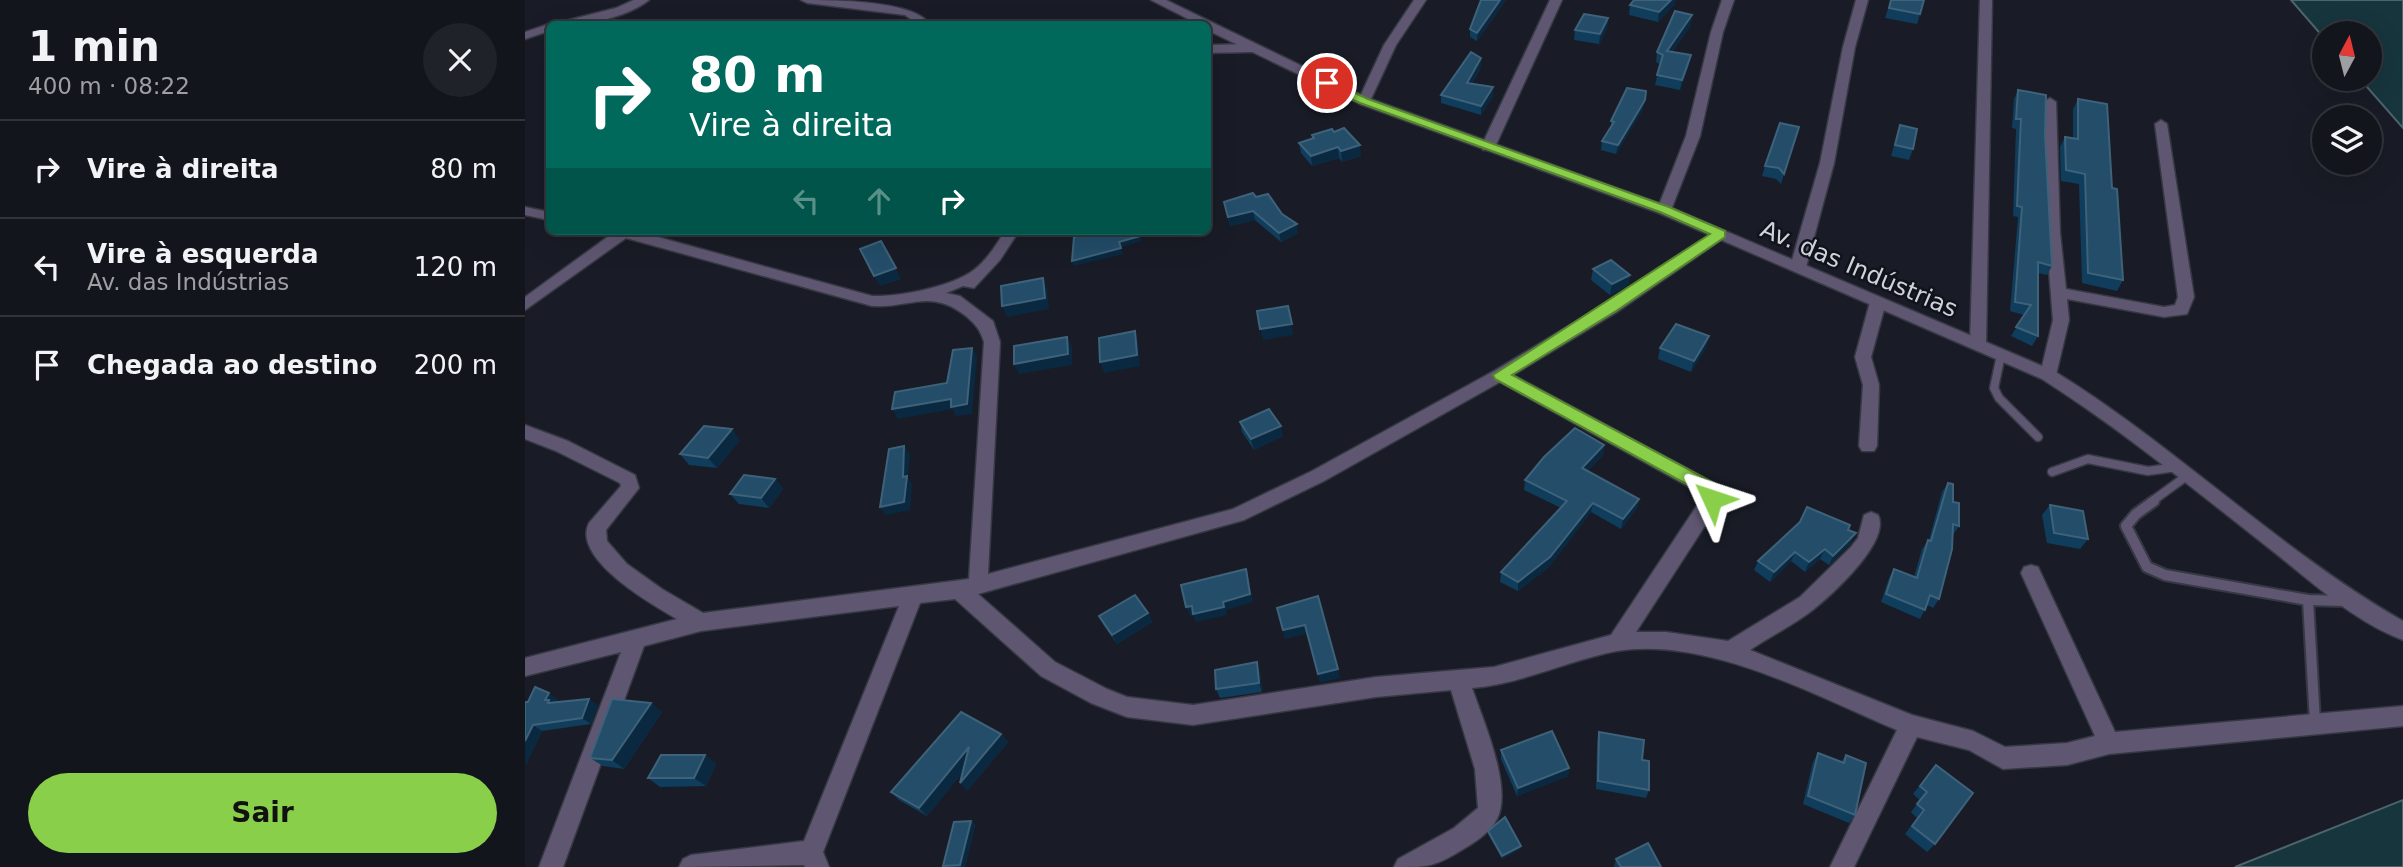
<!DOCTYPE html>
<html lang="pt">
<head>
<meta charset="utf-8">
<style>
  :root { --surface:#13151c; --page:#202229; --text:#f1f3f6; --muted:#9d9fa3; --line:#32343b; --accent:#89cf49 }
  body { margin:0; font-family:"DejaVu Sans",sans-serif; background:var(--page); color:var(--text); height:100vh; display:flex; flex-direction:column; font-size:26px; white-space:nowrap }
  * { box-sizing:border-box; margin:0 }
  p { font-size:23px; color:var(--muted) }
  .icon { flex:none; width:38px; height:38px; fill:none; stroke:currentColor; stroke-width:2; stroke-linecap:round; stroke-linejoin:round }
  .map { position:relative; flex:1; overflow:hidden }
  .sheet { display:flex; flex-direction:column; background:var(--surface); width:525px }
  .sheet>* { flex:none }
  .top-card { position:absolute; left:21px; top:21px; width:665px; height:214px; border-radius:10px; box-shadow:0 7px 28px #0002,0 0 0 2px var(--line); background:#00695c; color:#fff; overflow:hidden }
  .needle { width:46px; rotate:7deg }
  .buttons { position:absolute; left:1787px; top:21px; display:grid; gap:14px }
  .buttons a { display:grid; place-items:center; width:70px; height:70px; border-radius:50%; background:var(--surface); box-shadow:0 7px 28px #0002,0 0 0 2px var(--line); font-size:35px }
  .pin { position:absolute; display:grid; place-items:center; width:60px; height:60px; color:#fff; margin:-30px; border:4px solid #fff; border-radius:50%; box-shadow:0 2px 7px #0007 }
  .me { position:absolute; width:77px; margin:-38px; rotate:312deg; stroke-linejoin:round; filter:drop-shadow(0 0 5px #0008) }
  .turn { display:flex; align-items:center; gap:24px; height:147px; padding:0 28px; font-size:32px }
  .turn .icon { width:91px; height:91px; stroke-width:2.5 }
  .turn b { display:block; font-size:49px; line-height:60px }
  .lanes { display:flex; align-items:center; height:66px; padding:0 28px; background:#0003; justify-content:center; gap:35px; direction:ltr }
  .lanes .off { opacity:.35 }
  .round { display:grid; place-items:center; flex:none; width:74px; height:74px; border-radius:37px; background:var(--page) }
  .overview { display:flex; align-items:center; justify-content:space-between; height:119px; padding:0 28px }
  h1 { font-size:42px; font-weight:700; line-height:52px }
  .cta { display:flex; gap:14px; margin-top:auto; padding:14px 28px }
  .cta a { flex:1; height:80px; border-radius:42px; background:var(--accent); color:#111; font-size:28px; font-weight:700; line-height:80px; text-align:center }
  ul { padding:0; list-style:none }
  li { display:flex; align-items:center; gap:21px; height:98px; padding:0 28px; border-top:2px solid var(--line) }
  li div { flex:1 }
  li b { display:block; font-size:26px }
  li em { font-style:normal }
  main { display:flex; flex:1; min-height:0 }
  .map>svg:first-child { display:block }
  .water { fill:#17353d; stroke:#4e646c; stroke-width:2 }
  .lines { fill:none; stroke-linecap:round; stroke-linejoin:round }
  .service-far1-casing { stroke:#363943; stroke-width:11 }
  .service-casing { stroke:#363943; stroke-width:14 }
  .minor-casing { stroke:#363943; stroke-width:3 }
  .tertiary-casing { stroke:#363943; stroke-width:3 }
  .service-far1 { stroke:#5f5771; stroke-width:8 }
  .service { stroke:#5f5771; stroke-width:10 }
  .minor { fill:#5f5771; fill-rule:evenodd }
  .tertiary { fill:#5f5771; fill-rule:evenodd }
  .wall { fill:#0f3d5b }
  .shaded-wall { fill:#0a2940 }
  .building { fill:#234d69; stroke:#3e627a; stroke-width:2 }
  .route { fill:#89cf49; stroke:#59872f; stroke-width:2 }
  .labels { text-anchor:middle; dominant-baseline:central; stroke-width:5; stroke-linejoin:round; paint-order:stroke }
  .street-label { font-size:24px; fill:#d0d2d9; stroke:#10131c }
</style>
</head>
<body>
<main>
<section class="sheet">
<div class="overview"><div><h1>1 min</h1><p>400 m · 08:22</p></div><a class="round"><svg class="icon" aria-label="close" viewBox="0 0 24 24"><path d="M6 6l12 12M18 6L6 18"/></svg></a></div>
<ul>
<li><svg class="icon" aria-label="right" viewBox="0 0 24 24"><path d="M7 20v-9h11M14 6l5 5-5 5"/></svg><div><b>Vire à direita</b></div><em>80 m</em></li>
<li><svg class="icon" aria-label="left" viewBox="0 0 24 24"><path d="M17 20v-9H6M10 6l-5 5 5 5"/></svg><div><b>Vire à esquerda</b><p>Av. das Indústrias</p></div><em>120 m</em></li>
<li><svg class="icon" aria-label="arrive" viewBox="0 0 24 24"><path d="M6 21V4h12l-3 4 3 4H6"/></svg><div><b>Chegada ao destino</b></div><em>200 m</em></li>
</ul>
<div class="cta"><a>Sair</a></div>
</section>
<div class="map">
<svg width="1878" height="867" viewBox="0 0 1878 867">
  <rect width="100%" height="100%" fill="#191c26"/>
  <g class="water">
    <polygon points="1766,0 1878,0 1878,128 1835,79 1844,79 1844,33 1799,33 1799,38"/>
    <polygon points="1878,800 1878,867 1710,867"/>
  </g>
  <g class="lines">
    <defs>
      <g id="service-far1">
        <polyline points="1476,355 1469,388 1474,398 1513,437"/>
        <polyline points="1527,472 1563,459 1623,471 1652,467"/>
        <polyline points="1626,502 1663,475"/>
      </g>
      <g id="service">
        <polyline points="1629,501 1611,514 1601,526 1622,567 1640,575 1783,600 1819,601"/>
        <polyline points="1783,600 1790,722"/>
      </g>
      <g id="minor">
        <path d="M109 0H124C102 18 55 27 28 24L91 8Z"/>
        <path d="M276 0C304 0 390 0 404 24H393L380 15 282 3Z"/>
        <polygon points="889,0 901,0 871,45 845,101 843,104 835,104 833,101 859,45"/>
        <polygon points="1025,0 1037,0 970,147 968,150 958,150 956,147"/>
        <polygon points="1197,0 1209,0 1198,32 1175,136 1146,210 1139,214 1134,213 1132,210 1161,136 1186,32"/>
        <polygon points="1331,0 1343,0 1330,47 1309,163 1281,267 1273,272 1265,267 1295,163 1318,47"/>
        <polygon points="1455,0 1467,0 1461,345 1453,351 1445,345"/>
        <polygon points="24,24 28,24 24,24 24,31 0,39 0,32"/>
        <polygon points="682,45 727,44 733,48 727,52 682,53"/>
        <polygon points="1525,98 1531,102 1535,233 1541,289 1639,307 1650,305 1653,297 1630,124 1636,120 1642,124 1669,297 1662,314 1639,317 1542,299 1544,320 1531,375 1523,381 1515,375 1528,320 1521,233 1519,102"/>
        <polygon points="0,207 24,212 24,220 0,215"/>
        <path d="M1195 229 1202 234 1200 237 1092 312 988 375 1189 483 1196 499 1194 504 1111 632H1141L1203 641 1275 597 1326 547 1333 538 1339 515 1346 512 1353 515C1366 541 1309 593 1289 609 1270 624 1246 636 1225 650L1387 715 1448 731 1480 747 1542 743 1570 736 1496 573 1499 567 1506 565 1513 567 1590 732 1878 706V726L1584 754 1542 765 1478 769 1444 750 1392 737 1329 867H1305L1372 730C1291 696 1182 636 1092 651 1043 660 997 684 947 688 958 720 988 788 972 819 965 832 952 841 940 848 910 867 904 867 869 867L873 859 929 828 953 808 950 769 926 690 851 697 668 725 602 717 566 703 516 676 430 599 395 603 298 852 304 867H280L279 865 154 867 158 859 166 855 279 841 374 606 176 631 119 646 38 867H14L96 652 0 676V658L152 619C128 605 46 559 64 523L96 486 95 483 31 451 0 439V425L43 441 110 475 114 488 81 530 82 541 102 564 137 589 178 613 444 579 459 342C455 329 451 325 441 316 405 288 387 308 347 306L101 238 0 310V297L88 233 87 231H111L347 296C375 297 426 287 449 270 462 260 471 245 480 231H494L475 260 449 288 438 286 421 293 435 296 468 321 475 342 463 574 708 509 787 471 969 371 1080 304ZM975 382 1175 493 1177 498 1086 635 969 667 851 677 668 705 602 697 582 689 530 662 453 594 719 520 799 481Z"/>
        <polygon points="1353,297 1361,302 1346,357 1354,385 1352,446 1349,451 1337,451 1334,446 1338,385 1330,357 1345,302"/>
      </g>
      <path id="tertiary" d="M626 0H641L843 98 1144 207 1529 371C1651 446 1754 550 1878 621V640C1829 622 1786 581 1745 549 1671 491 1597 430 1517 379L1134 213 835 104 682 30V24H673Z"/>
    </defs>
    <use href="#service-far1" class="service-far1-casing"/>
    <use href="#service" class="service-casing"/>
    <use href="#minor" class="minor-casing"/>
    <use href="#tertiary" class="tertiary-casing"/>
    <use href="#service-far1" class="service-far1"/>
    <use href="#service" class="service"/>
    <use href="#minor" class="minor"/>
    <use href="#tertiary" class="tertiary"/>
  </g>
  <g class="wall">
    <polygon points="956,0 981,0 952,41 945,37 945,29"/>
    <polygon points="1366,0 1395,14 1392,24 1360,18"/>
    <polygon points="1150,4 1133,22 1104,15 1105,5"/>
    <polygon points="1083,18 1082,28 1074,44 1049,40 1050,30"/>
    <polygon points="1166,25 1147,52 1164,65 1155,90 1130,85 1135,64 1131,62 1132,52"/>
    <polygon points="956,67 947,84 968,87 968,96 956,115 916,103 916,95"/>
    <polygon points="1493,90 1520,135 1527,266 1522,275 1513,273 1513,336 1507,346 1486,336 1499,315 1485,311 1493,217 1488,216 1491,129 1487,128 1489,99"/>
    <polygon points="1553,99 1587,188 1598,280 1592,291 1557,283 1554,184 1536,181 1535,147 1540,137 1548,138 1548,109"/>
    <polygon points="1118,109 1091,154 1076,150 1077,141 1086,126 1086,121"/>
    <polygon points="1375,125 1388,149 1384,160 1366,156"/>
    <polygon points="1274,127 1256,184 1251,179 1237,176 1240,166"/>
    <polygon points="787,135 836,156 817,162 814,158 787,166 776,153 774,143 787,139"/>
    <polygon points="731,197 773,233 756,242 730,220 705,226 699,202"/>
    <polygon points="1068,269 1105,275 1103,285 1085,295 1066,280"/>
    <polygon points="1182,346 1166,372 1133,359 1135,348"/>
    <polygon points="715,422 758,436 729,450 717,432"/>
    <polygon points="215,440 192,468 164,465 155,454"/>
    <polygon points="1079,445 1078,455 1062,471 1114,499 1112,508 1096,529 1066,512 1024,567 993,591 975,582 976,572 1036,508 999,490 1000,480"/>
    <polygon points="250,479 258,489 244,508 214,504 205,494"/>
    <polygon points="1423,483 1434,526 1428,535 1427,535 1414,599 1408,608 1402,605 1395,619 1356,602 1364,578 1369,569 1389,577 1397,549 1403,540 1404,540 1417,492"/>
    <polygon points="1525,505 1563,539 1555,549 1522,543 1517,515"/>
    <polygon points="1323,530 1326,543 1304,565 1295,559 1280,572 1266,561 1245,582 1229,570 1233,561"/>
    <polygon points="623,613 627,622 592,644 579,626 574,616"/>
    <polygon points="735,672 737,692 695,698 691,689"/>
    <polygon points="33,699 31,702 73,705 66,724 17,731 0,766 0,702"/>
    <polygon points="137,712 99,769 78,766 65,758"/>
    <polygon points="1074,732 1117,760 1124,790 1121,798 1071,789 1072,741"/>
    <polygon points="476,734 483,742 442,791 437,773 402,816 374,800 366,792"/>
    <polygon points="976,750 1044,768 1043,776 992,796 976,759"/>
    <polygon points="1293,753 1316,762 1321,755 1330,815 1324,823 1278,804 1288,762"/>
    <polygon points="180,755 191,764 181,786 135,787 123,778"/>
    <polygon points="1411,765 1410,844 1402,852 1380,834 1392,818 1386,812 1395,800 1388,794"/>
    <polygon points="446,821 450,825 440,867 419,867 418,866"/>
    <polygon points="963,831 996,846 995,849 977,859 963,834"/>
    <polygon points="1091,859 1136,867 1089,867"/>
  </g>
  <g class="shaded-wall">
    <polygon points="975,0 981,0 952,41 952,33"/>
    <polygon points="1146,0 1151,0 1150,4 1133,22 1134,12"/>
    <polygon points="1167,15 1166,25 1140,61 1142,51"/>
    <polygon points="1083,18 1082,28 1074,44 1075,34"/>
    <polygon points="1166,55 1164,65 1155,90 1157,80"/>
    <polygon points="956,58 956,67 942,92 942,83"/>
    <polygon points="968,87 968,96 956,115 956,106"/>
    <polygon points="1120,100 1118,109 1091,154 1093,145"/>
    <polygon points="835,145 836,156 817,162 816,151"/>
    <polygon points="813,147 814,158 787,166 786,156"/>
    <polygon points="728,211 730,220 705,226 703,217"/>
    <polygon points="772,224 773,233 756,242 754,233"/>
    <polygon points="615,236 617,241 596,247 594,242"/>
    <polygon points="356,241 376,279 355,286 349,276"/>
    <polygon points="596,248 598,254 549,266 547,261"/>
    <polygon points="1105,275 1103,285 1085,295 1087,284"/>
    <polygon points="518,278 522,289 524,309 482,317 477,306"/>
    <polygon points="767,324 768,335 738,340 735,329"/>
    <polygon points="610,331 613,342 615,366 579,373 575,362"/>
    <polygon points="1184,336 1182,346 1166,372 1169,361"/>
    <polygon points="542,337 547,347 547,365 494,374 489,364"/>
    <polygon points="447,348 452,357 447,414 431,416 427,409 373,419 367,409 426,399"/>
    <polygon points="756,426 758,436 729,450 726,439"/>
    <polygon points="207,429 215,440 192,468 183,458"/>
    <polygon points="1079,445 1078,455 1055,478 1057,468"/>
    <polygon points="379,446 385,454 383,479 387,484 385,510 361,515 355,507 378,477"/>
    <polygon points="250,479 258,489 244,508 236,498"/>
    <polygon points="1114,499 1112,508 1096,529 1098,519"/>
    <polygon points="1068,503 1066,512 1024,567 993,591 993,582"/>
    <polygon points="1331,533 1326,543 1304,565 1308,556"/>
    <polygon points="1300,549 1295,559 1280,572 1284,562"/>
    <polygon points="1270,552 1266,561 1245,582 1249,572"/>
    <polygon points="721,569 728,602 701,610 702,615 671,622 668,615 665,616 661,607 698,602"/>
    <polygon points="623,613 627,622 592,644 587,635"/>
    <polygon points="780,625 782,634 760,639 758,630"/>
    <polygon points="732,662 735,672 737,692 734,683"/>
    <polygon points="813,669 815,678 795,683 793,674"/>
    <polygon points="24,693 33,699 30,704 32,709 20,700"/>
    <polygon points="64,699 73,705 66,724 57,718"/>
    <polygon points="126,703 137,712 99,769 87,760"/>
    <polygon points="8,725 17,731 0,766 0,741"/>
    <polygon points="476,734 483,742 442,791 435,783"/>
    <polygon points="444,747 451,756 402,816 394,808"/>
    <polygon points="180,755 191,764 181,786 169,778"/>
    <polygon points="1044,768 1043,776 992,796 993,788"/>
    <polygon points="446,821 450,825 440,867 437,867 435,865"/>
    <polygon points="996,846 995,849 977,859 977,856"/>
  </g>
  <g class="building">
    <polygon points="956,0 975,0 952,33 945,29"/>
    <polygon points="1109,0 1146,0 1134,12 1105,5"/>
    <polygon points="1366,0 1399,0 1395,14 1364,8"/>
    <polygon points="1150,11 1167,15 1142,51 1166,55 1157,80 1132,75 1138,55 1132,52"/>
    <polygon points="1059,14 1083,18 1075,34 1050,30"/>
    <polygon points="946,52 956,58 942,83 968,87 956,106 916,95"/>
    <polygon points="1102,88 1121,91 1120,100 1093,145 1077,141 1089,122 1086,121"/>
    <polygon points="1493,90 1521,95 1520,135 1527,266 1513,262 1513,336 1491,327 1506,305 1490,302 1497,207 1492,206 1496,119 1491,119"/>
    <polygon points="1553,99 1582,104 1587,188 1592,189 1598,280 1563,273 1560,174 1541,170 1540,137 1553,139"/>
    <polygon points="1255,123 1274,127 1259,174 1254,168 1240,166"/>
    <polygon points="1375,125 1392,129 1388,149 1370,145"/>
    <polygon points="819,128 835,145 816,151 813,147 786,156 774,143 789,138 787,135 807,129 809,132"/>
    <polygon points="728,193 731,197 743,194 757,214 772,224 754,233 728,211 703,217 699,202"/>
    <polygon points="570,231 613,231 615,236 594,242 596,248 547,261 549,237"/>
    <polygon points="356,241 371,268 349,276 335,249"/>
    <polygon points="1086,260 1105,275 1087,284 1068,269"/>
    <polygon points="518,278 520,298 477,306 476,286"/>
    <polygon points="763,306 767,324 735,329 732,311"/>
    <polygon points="1151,324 1184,336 1169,361 1135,348"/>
    <polygon points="610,331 612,355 575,362 574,338"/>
    <polygon points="542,337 543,354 489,364 489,346"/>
    <polygon points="447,348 442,404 426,407 426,399 367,409 370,392 422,383 428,350"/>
    <polygon points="744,409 756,426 726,439 715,422"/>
    <polygon points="179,426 207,429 183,458 155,454"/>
    <polygon points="1050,428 1079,445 1057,468 1114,499 1098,519 1068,503 1025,557 993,582 976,572 1042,501 1000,480 1019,457"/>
    <polygon points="379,446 378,477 382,476 379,502 355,507 364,449"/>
    <polygon points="219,475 250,479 236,498 205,494"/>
    <polygon points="1423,483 1428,484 1428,502 1434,503 1434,526 1428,524 1427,549 1414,599 1405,595 1400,610 1361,594 1369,569 1392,578 1403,540 1406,541"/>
    <polygon points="1525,505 1558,511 1563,539 1529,533"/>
    <polygon points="1282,507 1325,525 1323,530 1331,533 1308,556 1300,549 1284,562 1270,552 1249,572 1233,561 1275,522"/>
    <polygon points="721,569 725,594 698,602 699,607 668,614 667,606 661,607 656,585"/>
    <polygon points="610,595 623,613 587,635 574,616"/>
    <polygon points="793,596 813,669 793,674 780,625 758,630 752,608"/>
    <polygon points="732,662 734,683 691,689 690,670"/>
    <polygon points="10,687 24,693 20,700 24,700 23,703 64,699 57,718 8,725 0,741 0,702 3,702"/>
    <polygon points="87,699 126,703 87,760 65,758"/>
    <polygon points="436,712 476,734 435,783 444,747 394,808 366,792"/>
    <polygon points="1027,731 1044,768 993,788 976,750"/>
    <polygon points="1074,732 1119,740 1117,760 1124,761 1124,790 1073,781"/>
    <polygon points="1293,753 1319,763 1321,755 1341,763 1330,815 1283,796"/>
    <polygon points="136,755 180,755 169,778 123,778"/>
    <polygon points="1411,765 1448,793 1410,844 1387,826 1399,810 1392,804 1402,792 1395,786"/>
    <polygon points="980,817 996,846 977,856 963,831"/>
    <polygon points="446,821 435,865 418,866 429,822"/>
    <polygon points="1123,843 1136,867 1096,867 1091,859"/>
  </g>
  <polygon class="route" points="802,80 843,99 1144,207 1200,231 1200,237 1091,311 987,375 1189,483 1195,499 1193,504 1181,504 1176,492 970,379 968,375 1185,234 1135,212 835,103 798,86 798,81"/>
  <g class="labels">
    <g class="street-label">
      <text transform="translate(1334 269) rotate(23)">Av. das Indústrias</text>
    </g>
  </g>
</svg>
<div class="buttons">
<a><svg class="needle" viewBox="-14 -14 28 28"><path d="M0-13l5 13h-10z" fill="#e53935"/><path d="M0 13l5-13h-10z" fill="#9d9fa3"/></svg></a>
<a><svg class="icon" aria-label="layers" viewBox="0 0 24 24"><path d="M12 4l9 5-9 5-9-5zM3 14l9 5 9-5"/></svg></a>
</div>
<div class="pin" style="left:802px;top:83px;background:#d93025"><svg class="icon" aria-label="arrive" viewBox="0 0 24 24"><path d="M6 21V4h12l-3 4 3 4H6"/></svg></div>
<svg class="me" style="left:1187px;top:499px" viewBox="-20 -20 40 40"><path d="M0-17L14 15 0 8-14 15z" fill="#89cf49" stroke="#fff" stroke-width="4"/></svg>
<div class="top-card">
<div class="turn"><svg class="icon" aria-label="right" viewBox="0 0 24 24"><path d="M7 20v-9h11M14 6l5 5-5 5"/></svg><div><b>80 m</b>Vire à direita</div></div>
<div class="lanes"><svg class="icon off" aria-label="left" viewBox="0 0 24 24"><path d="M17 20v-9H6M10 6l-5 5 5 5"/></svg><svg class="icon off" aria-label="ahead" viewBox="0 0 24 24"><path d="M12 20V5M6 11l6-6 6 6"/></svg><svg class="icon" aria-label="right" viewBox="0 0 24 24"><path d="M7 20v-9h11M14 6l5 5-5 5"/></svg></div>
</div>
</div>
</main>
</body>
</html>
